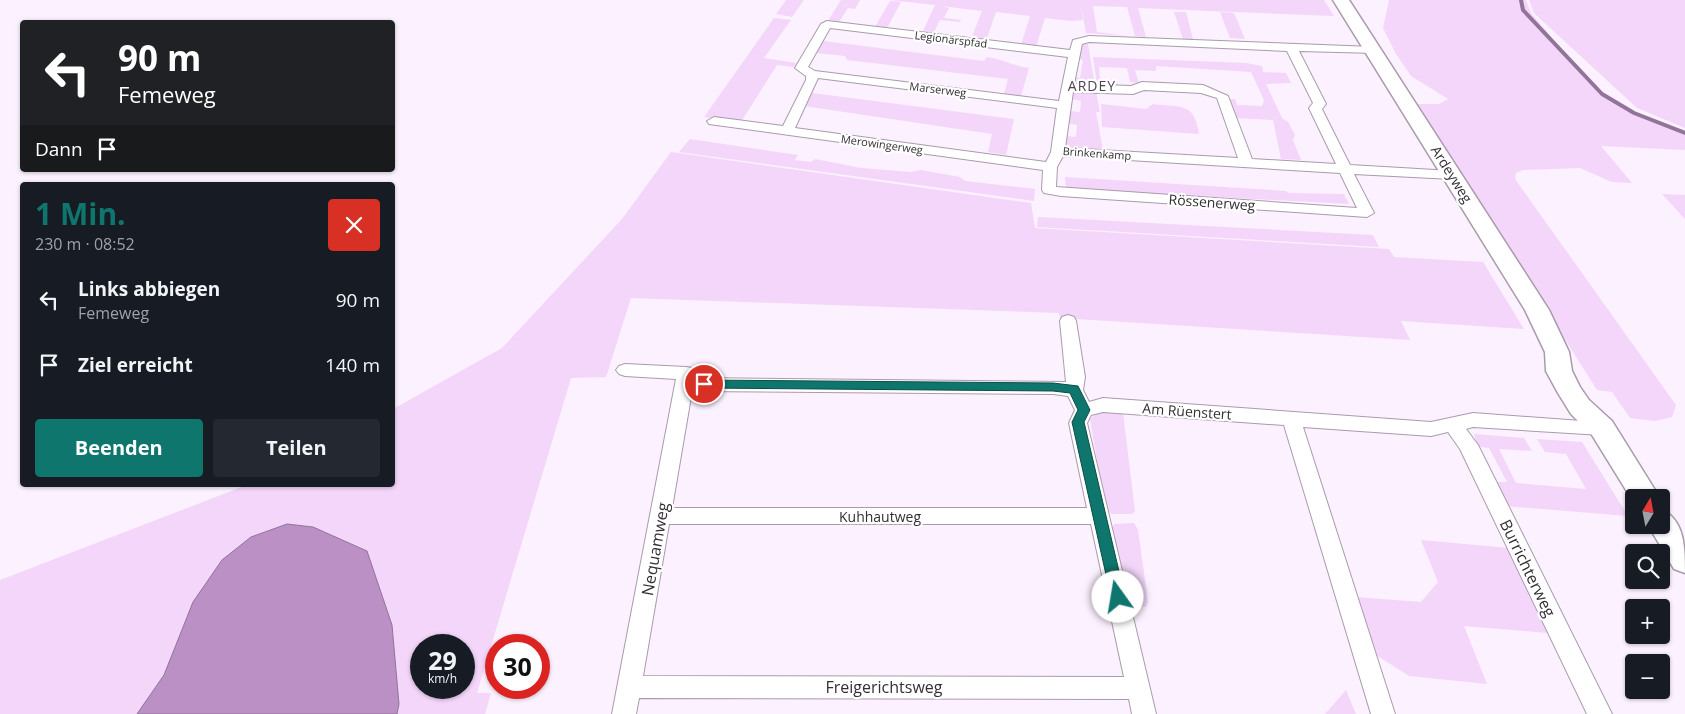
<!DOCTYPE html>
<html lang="de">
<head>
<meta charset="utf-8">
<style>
  :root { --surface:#171b24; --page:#242831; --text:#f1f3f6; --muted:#9ea1a6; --accent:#0f766e }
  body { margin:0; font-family:"Open Sans",sans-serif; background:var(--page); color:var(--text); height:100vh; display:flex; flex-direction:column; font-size:19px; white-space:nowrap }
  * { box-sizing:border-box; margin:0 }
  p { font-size:16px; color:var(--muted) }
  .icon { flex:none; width:28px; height:28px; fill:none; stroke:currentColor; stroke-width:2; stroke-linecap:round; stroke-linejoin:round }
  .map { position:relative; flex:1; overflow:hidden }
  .sheet { position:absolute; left:20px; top:182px; width:375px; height:305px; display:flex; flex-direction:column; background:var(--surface); border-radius:5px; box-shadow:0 1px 4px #0004 }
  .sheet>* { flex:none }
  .top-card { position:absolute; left:20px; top:20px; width:375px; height:152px; border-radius:5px; box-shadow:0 1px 4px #0004; background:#202124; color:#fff; overflow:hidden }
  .needle { width:32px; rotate:10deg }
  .buttons { position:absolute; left:1625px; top:489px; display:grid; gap:10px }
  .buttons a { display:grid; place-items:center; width:45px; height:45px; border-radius:5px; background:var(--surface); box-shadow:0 1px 4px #0004; font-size:25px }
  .speed { position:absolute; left:410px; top:634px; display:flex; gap:10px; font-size:25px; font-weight:700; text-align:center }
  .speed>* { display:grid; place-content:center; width:65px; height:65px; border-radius:50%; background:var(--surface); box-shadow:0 1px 4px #0004; line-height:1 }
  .speed small { font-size:12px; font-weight:400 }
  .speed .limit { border:8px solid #d22; background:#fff; color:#111 }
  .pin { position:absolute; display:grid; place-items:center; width:42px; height:42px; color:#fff; margin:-21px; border:2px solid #fff; border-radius:50%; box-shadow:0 1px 5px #0007 }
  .me { position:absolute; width:55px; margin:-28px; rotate:347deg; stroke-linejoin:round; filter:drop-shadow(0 0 4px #0008) }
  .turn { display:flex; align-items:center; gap:18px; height:105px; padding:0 15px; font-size:22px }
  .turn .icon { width:65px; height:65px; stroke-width:2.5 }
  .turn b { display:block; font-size:35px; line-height:42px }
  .then { display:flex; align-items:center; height:48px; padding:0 15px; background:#0003; gap:10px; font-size:19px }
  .round { display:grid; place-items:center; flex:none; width:52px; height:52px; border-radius:5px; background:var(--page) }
  .overview { display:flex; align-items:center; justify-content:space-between; height:85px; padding:0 15px }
  h1 { font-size:30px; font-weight:700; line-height:38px; color:var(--accent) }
  .cta { display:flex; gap:10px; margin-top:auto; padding:10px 15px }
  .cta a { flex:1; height:58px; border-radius:5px; background:var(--accent); color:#fff; font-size:20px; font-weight:700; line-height:58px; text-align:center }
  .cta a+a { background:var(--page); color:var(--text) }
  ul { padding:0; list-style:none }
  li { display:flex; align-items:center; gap:15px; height:65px; padding:0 15px }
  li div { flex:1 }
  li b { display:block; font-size:19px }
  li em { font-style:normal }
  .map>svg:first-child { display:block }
  .green { fill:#f3d6fa; fill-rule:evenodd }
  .water { fill:#bb90c4; stroke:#927399 }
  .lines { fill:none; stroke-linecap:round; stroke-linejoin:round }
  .stream { stroke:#927399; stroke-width:4 }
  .minor-casing { stroke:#a99bac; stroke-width:2 }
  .secondary-casing { stroke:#a99bac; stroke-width:3 }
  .minor { fill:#fff; fill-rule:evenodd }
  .secondary { fill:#fff; fill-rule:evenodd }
  .route { fill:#0f766e; stroke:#0a4d48 }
  .labels { text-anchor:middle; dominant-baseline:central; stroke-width:4.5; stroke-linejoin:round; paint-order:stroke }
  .far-street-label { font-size:11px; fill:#342f35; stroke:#fff }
  .far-quarter-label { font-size:14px; letter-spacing:1px; fill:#4f4352; stroke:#fff }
  .street-label { font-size:14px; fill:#342f35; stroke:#fff }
  .near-street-label { font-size:16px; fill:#342f35; stroke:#fff }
</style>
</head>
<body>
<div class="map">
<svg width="1685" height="714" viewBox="0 0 1685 714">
  <rect width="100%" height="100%" fill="#fcf1ff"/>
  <g class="green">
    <polygon points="786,0 804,0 792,17 776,14"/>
    <polygon points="841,0 860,0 855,9 848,8 839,22 828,21"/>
    <polygon points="890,0 1324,0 1334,16 1138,8 1146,37 1135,36 1127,7 1093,6 1097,32 1128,36 1086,33 1081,5 1083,20 1071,21 1045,18 1036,47 1021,45 1030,16 996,12 986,41 971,39 982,11 941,6 949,8 944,18 961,20 960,22 940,20 933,34 922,33 935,5"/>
    <polygon points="1389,0 1526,0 1531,13 1598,93 1626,111 1685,135 1685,150 1601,146 1632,183 1612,182 1580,168 1523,170 1516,173 1515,179 1676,405 1672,417 1655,421 1630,418 1612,392 1597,390 1416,104 1439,104 1448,99 1411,76 1396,54 1383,28"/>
    <polygon points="1529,0 1685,0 1685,128 1637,108 1534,13"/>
    <polygon points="890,1 901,2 887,28 875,27"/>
    <polygon points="1174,12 1186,12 1193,39 1183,39"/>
    <polygon points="1220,12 1234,13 1245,39 1230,38"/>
    <polygon points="774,18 791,20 764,58 796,63 794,67 777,65 741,122 704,117"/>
    <path d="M823 41 984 61 987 57C1002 59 1013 66 1029 68L1021 96 1004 94 1008 79 847 60 845 56 816 53Z"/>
    <polygon points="1083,44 1088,44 1095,86 1083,85 1075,81 1076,77 1080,78 1083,60 1079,59"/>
    <polygon points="1093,57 1246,63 1262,66 1263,72 1286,73 1291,83 1266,84 1282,118 1288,122 1295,135 1293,140 1301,160 1281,159 1273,120 1236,118 1229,99 1235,99 1237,105 1262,106 1264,100 1251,72 1156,66 1156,71 1135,70 1139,83 1130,82 1127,68 1099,67 1100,79 1117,80 1118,87 1097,85"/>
    <polygon points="1077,91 1096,92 1100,112 1096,112 1103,150 1073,148 1066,144 1065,136 1076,137 1077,125 1067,123 1069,111 1080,112 1081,101 1072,99 1072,95"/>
    <polygon points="812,93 1014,119 1006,155 988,152 992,134 804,106"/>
    <path d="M1101 104 1146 109 1153 104C1181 108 1194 101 1199 134L1102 127Z"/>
    <polygon points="690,139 798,155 795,160 811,162 815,159 861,168 911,172 921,170 960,177 965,181 1035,189 1034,201 679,152"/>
    <path d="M671 152 1031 203 1035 228 1389 249 1394 257 1483 262 1524 329 1401 321 1410 340 1060 318 1059 313 631 298 606 377 571 378 477 693H491L485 714H0V580L247 485H392L393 409 502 348 622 219ZM421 645H464V688H421Z"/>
    <polygon points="1065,177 1286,191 1288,193 1344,194 1349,204 1066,189"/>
    <polygon points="1662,194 1685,195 1685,219"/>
    <polygon points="1038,217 1373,235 1379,247 1037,227"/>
    <polygon points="1106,411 1123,413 1135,511 1132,514 1112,514 1105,509 1090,419 1096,414"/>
    <polygon points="1474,434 1524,438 1532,451 1499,449 1516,483 1586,489 1566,454 1545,452 1537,439 1582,442 1628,516 1505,506 1493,482 1507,482 1489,448 1475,446 1472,441 1476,441"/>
    <polygon points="1134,523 1138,530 1148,602 1146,607 1134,607 1129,604 1112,528 1114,524"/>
    <polygon points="1421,540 1509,548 1548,633 1464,626 1487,684 1409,676 1376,655 1356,597 1421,602 1438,582"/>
    <polygon points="1346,690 1356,714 1325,714"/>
  </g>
  <polygon class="water" points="287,524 313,527 367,551 392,625 399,704 397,714 137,714 164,675 193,602 222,560 251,537"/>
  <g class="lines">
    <polyline class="stream" points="1521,0 1523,10 1602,94 1634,113 1685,133"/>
    <defs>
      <g id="minor">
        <path d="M827 21 1070 50 1073 40 1089 36 1373 47 1379 51 1377 53 1299 51 1326 104 1322 109 1350 165 1452 171 1459 175 1452 179 1354 174 1374 213 1367 217 1061 196 1044 193 1042 190 1043 170 709 124 707 121 714 117 783 126 806 80V76L795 68 821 24ZM830 28 1068 57 1059 101 815 71 808 67ZM1089 42 1287 51 1313 103 1309 108 1336 164 1252 159 1228 96 1203 85 1142 82 1131 86 1074 84 1082 44ZM818 78 1057 108 1051 152 1046 162 795 128ZM1144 90 1201 93 1217 98 1238 158 1065 148 1073 92 1133 94ZM1063 156 1340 173 1357 208 1056 187 1057 167Z"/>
        <path d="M1068 315 1074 317 1076 321 1085 377 1083 390 1089 402 1103 398 1431 422 1473 413 1609 423 1611 428 1609 433 1602 435 1473 427 1466 429 1478 445 1612 714H1587L1460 449 1448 432 1431 436 1303 427 1395 714H1371L1284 425 1103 412 1091 415 1087 423 1156 714H1132L1129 699 639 698 636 714H612L676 379 625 376 619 374 616 370 619 366 625 364 686 367 692 368 694 378 1066 382 1060 321 1062 317ZM692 391 1053 394 1068 396 1075 410 1069 423 1087 508H672ZM669 524H1091L1124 677 643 676Z"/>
      </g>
      <g id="secondary">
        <polygon points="1333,0 1349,0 1549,310 1569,352 1572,371 1580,387 1589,400 1612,421 1660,498 1634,498 1634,503 1592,435 1571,414 1558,393 1546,371 1545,352 1525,310"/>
        <path d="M1661 510C1685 519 1685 549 1685 573L1674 569 1648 525H1661Z"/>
      </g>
    </defs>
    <use href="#minor" class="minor-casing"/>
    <use href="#secondary" class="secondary-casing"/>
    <use href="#minor" class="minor"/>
    <use href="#secondary" class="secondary"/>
  </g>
  <polygon class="route" points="704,380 1053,383 1078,386 1090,410 1084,422 1125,597 1123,602 1118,604 1113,602 1111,597 1072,422 1078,410 1070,393 1053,391 704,388 698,384"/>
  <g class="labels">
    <g class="far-street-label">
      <text transform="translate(951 39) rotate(7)">Legionärspfad</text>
      <text transform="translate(938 89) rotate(7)">Marserweg</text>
      <text transform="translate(882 144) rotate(8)">Merowingerweg</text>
      <text transform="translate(1097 153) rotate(4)">Brinkenkamp</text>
    </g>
    <g class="far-quarter-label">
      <text x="1092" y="85">ARDEY</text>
    </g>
    <g class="street-label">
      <text transform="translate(1452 174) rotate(58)">Ardeyweg</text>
      <text transform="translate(1212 202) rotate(4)">Rössenerweg</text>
      <text transform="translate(1187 411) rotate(4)">Am Rüenstert</text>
      <text x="880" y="516">Kuhhautweg</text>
    </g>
    <g class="near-street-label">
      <text transform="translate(655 549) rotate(-80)">Nequamweg</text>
      <text transform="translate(1528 568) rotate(64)">Burrichterweg</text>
      <text x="884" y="687">Freigerichtsweg</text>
    </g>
  </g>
</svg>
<div class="buttons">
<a><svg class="needle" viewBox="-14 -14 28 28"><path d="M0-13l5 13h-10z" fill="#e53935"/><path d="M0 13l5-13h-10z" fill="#9ea1a6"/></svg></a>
<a><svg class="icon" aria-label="search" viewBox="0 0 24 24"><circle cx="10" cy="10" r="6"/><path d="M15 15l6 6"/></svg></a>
<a>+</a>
<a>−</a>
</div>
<div class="speed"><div>29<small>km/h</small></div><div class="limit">30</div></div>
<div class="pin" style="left:704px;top:384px;background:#d93025"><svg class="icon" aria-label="arrive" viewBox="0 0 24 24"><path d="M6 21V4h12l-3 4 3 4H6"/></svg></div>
<svg class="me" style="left:1118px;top:597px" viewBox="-20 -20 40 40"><circle r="19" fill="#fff"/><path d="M0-13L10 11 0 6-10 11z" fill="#0f766e"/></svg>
<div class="top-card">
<div class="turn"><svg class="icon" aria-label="left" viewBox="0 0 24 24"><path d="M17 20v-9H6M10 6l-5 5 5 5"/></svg><div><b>90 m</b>Femeweg</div></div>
<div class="then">Dann<svg class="icon" aria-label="arrive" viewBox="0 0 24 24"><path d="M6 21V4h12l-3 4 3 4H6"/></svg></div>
</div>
<section class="sheet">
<div class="overview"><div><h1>1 Min.</h1><p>230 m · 08:52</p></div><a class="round" style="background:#d93025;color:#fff"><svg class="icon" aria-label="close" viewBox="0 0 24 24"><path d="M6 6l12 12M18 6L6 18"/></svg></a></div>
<ul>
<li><svg class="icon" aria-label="left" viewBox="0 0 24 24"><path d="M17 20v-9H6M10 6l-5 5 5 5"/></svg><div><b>Links abbiegen</b><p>Femeweg</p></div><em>90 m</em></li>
<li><svg class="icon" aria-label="arrive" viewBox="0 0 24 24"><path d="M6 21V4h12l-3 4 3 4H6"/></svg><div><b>Ziel erreicht</b></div><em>140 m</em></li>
</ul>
<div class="cta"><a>Beenden</a><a>Teilen</a></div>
</section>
</div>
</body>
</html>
